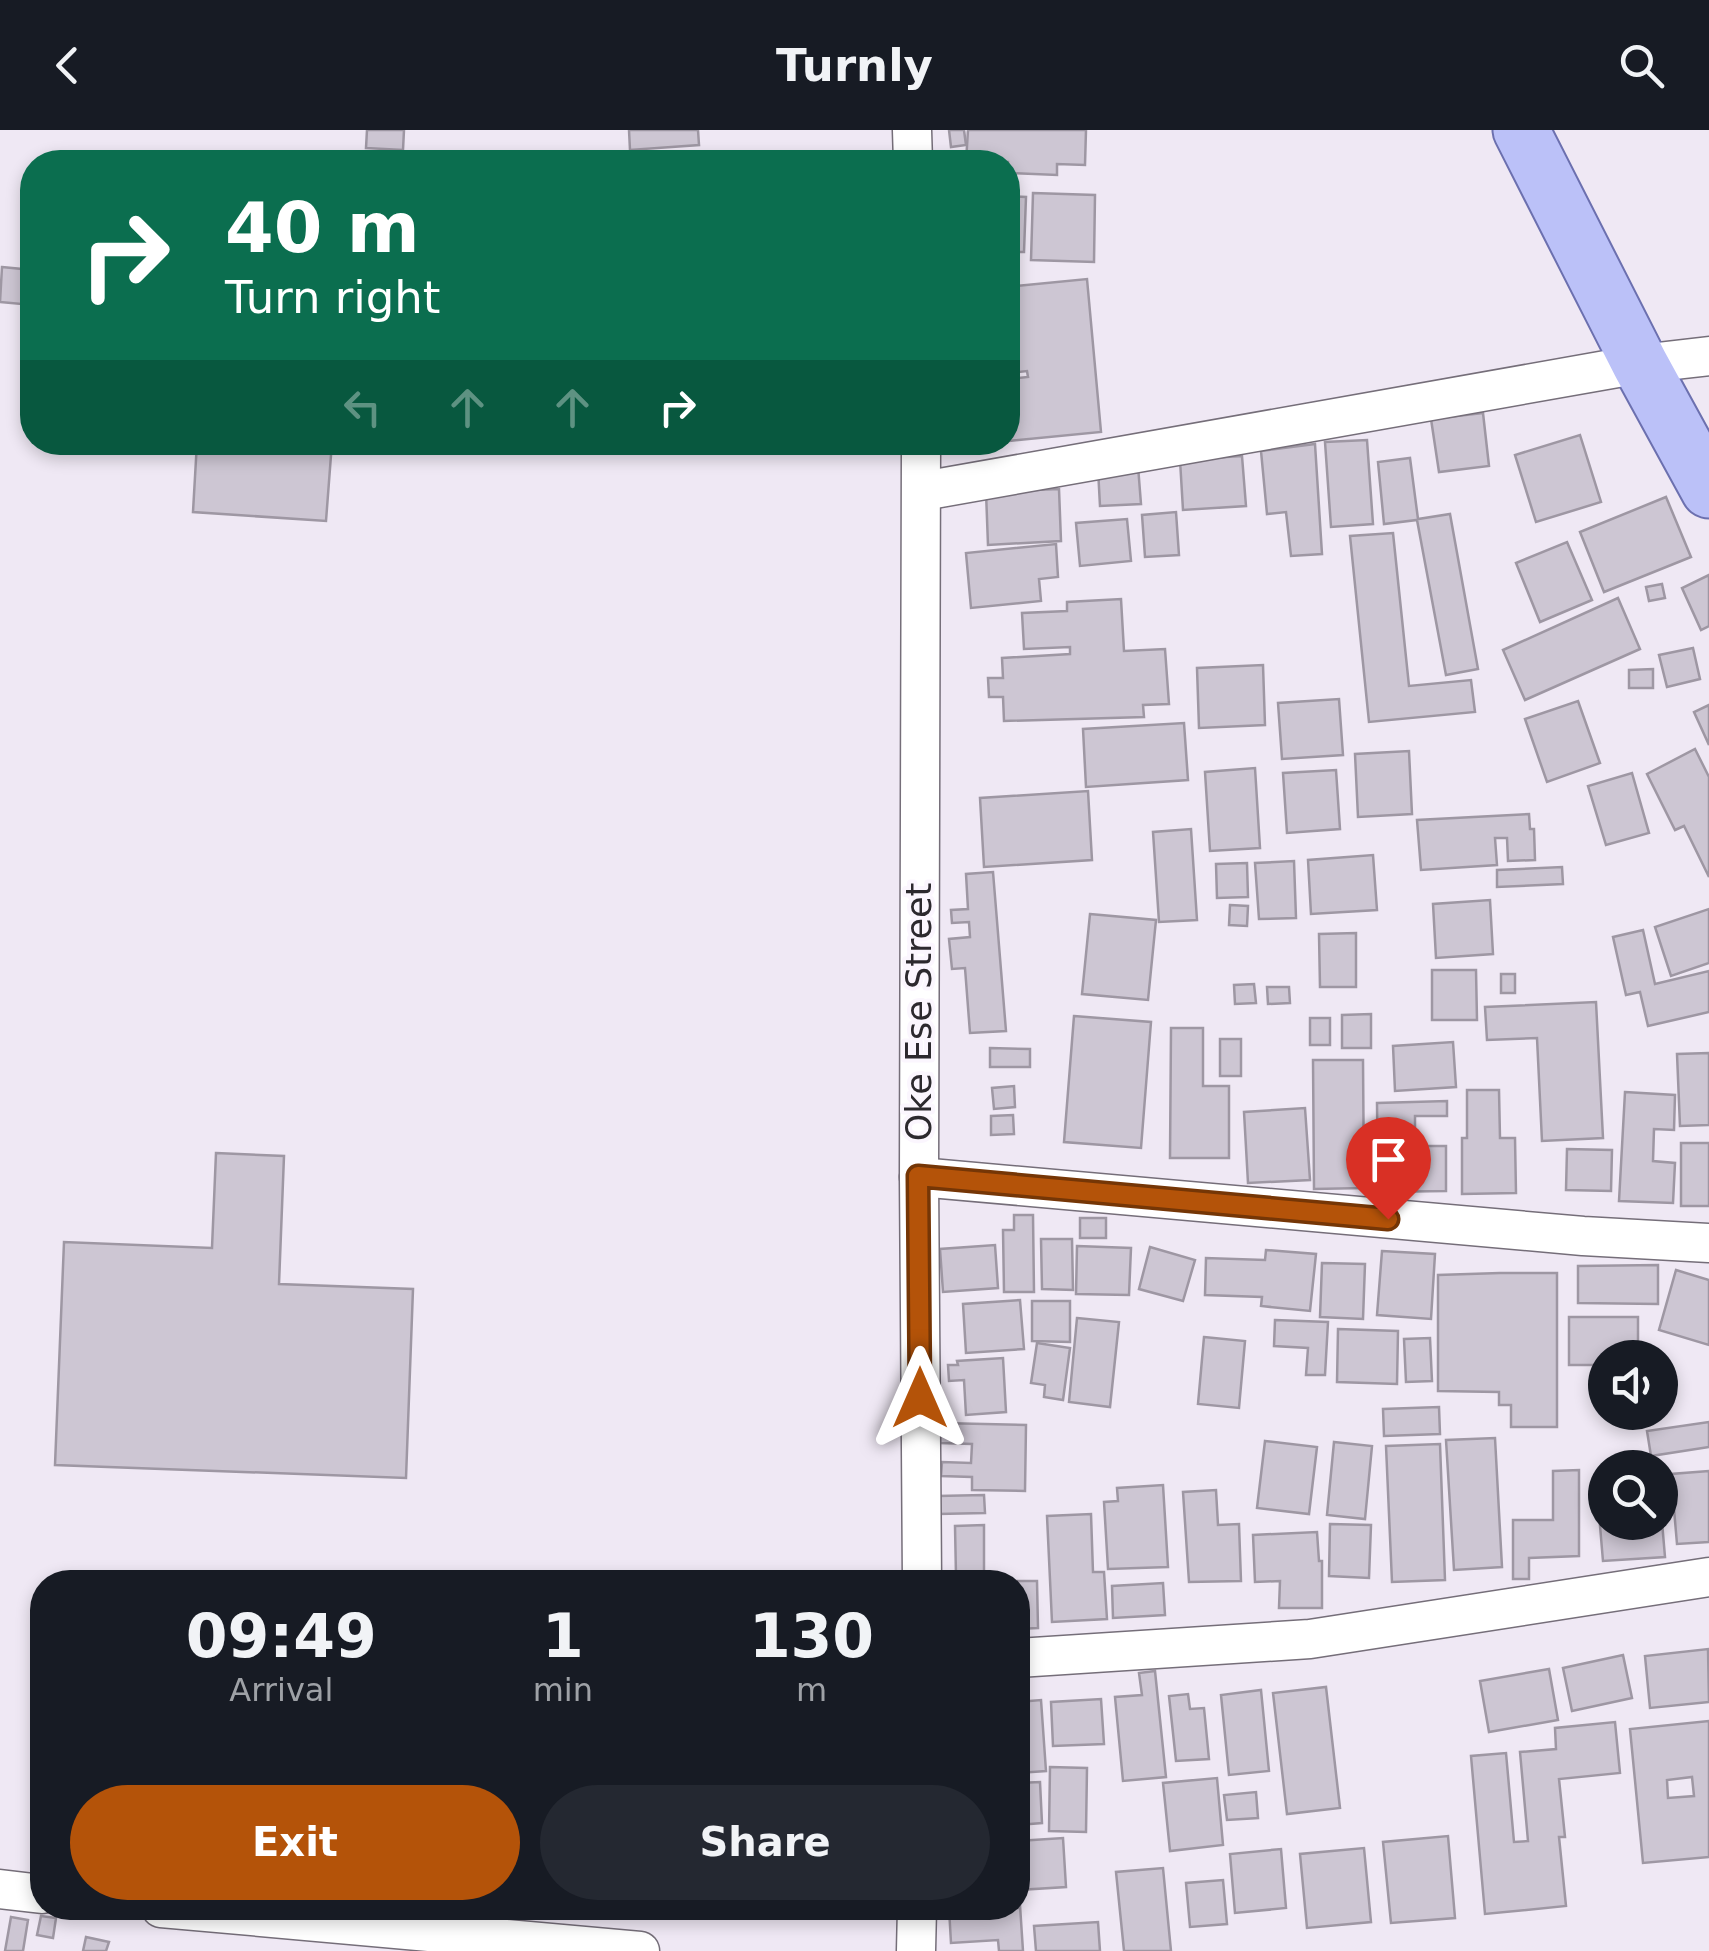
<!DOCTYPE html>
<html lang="en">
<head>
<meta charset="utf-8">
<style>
  :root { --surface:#171b24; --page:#242831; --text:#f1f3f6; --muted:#9ea1a6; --accent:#b45309 }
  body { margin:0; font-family:"DejaVu Sans",sans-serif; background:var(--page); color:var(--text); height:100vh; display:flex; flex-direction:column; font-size:38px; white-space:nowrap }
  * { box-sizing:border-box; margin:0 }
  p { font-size:32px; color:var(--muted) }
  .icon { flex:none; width:55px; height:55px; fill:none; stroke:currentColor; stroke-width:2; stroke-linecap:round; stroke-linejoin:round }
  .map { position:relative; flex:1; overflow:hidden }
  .drawer { position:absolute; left:30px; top:1440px; width:1000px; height:350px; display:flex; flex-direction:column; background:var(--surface); border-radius:40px; box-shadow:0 5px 15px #0003 }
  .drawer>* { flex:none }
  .hud { position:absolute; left:20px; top:20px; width:1000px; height:305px; border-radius:40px; box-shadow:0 5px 15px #0003; background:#0b6e4f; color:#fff; overflow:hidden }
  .tools { position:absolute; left:1588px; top:1210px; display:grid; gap:20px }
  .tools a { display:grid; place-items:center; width:90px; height:90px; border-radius:50%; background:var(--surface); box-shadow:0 5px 15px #0003; font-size:50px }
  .pin { position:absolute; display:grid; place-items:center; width:85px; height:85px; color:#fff; margin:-102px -42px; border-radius:50% 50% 50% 0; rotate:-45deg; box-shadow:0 0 10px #0007 }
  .pin .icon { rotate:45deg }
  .me { position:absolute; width:110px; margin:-55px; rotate:0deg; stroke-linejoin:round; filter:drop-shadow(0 0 8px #0008) }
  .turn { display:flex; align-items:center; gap:35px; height:210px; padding:0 40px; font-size:45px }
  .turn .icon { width:130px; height:130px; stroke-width:2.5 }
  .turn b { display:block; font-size:70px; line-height:85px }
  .lanes { display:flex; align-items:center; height:95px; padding:0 40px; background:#0003; justify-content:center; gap:50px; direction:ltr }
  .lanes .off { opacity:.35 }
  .eta { display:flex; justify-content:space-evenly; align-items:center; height:170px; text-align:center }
  .eta b { font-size:60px; font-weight:800; line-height:70px }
  .action { display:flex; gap:20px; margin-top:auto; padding:20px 40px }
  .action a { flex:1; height:115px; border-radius:60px; background:var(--accent); color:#fff; font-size:40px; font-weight:800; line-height:115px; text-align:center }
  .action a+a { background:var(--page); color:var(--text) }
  header { display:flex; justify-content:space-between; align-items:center; height:130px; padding:0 40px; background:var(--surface); font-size:45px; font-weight:800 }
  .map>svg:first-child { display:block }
  .building { fill:#cdc6d3; stroke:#9e97a3; stroke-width:2.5; fill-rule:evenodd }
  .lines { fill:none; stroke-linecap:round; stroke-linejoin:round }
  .minor-casing { stroke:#756e79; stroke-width:41 }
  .primary-casing { stroke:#6c70af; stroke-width:59 }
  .minor { stroke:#fff; stroke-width:38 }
  .primary { stroke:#bbc1f8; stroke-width:55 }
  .route-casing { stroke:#753606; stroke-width:25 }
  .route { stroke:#b45309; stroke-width:18 }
  .labels { text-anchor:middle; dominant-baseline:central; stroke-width:8; stroke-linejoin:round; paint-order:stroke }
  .street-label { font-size:35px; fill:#2c292e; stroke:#fbf6fe }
</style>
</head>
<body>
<header><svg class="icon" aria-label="back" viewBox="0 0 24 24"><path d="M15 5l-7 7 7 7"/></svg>Turnly<svg class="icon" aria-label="search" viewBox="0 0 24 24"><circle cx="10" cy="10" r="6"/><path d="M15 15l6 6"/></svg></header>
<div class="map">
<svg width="1709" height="1821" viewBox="0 0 1709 1821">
  <rect width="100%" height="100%" fill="#efe8f4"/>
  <g class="building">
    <polygon points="367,0 404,0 403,20 366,18"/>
    <polygon points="629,0 698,0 699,15 630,20"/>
    <polygon points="949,0 964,0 966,15 951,17"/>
    <polygon points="968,0 1086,0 1085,35 1057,34 1057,45 1008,43 1008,32 966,32"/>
    <polygon points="1033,63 1095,65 1094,132 1031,130"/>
    <polygon points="1008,66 1026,67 1024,122 1008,122"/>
    <polygon points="2,137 32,140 32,175 0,172"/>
    <polygon points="1087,149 1101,302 1008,311 1008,249 1028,247 1027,241 1008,243 1008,182 1018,181 1016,156"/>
    <polygon points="1483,283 1489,336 1439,342 1431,289"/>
    <polygon points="1580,305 1601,372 1536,392 1515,325"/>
    <polygon points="1367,310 1373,394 1331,397 1325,312"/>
    <polygon points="197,312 332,312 326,391 193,382"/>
    <polygon points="1315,314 1322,424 1291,426 1286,382 1267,384 1261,321"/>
    <polygon points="1242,326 1246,376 1183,380 1180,330"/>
    <polygon points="1410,328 1418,389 1450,384 1478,539 1446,545 1417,390 1384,394 1378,332"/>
    <polygon points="1138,336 1141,374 1100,376 1098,339"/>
    <polygon points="1059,359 1061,411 988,415 986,362"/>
    <polygon points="1666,367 1691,427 1604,462 1580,402"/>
    <polygon points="1176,382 1179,425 1145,427 1142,385"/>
    <polygon points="1127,389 1131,431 1080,436 1076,393"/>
    <polygon points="1393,403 1409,556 1471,550 1475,582 1369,592 1350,406"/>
    <polygon points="1567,412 1592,470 1540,492 1516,433"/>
    <polygon points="1056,414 1058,447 1039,449 1041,471 971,478 966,423"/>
    <polygon points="1709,445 1709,496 1701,500 1682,458"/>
    <polygon points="1662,454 1665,468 1649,471 1646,457"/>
    <polygon points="1618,468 1640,519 1525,570 1503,520"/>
    <polygon points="1121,469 1124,521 1165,519 1169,574 1143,575 1144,587 1004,591 1003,567 989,567 988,548 1003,548 1002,528 1070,524 1070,517 1024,519 1022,483 1067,481 1067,472"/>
    <polygon points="1693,518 1700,549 1667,557 1659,525"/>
    <polygon points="1263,535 1265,595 1199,598 1197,538"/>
    <polygon points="1653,539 1653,558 1629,558 1629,540"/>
    <polygon points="1339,569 1343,625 1282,629 1278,573"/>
    <polygon points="1578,571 1600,633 1547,652 1525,589"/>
    <polygon points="1709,575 1709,615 1694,582"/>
    <polygon points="1184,593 1188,650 1086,657 1083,599"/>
    <polygon points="1695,619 1709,647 1709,747 1684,696 1675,700 1647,644"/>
    <polygon points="1409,621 1412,684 1358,687 1355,624"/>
    <polygon points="1255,638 1260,718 1210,721 1205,642"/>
    <polygon points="1336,640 1340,699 1287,703 1283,643"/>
    <polygon points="1632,643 1649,703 1606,715 1588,656"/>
    <polygon points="1088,661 1092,730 984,737 980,668"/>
    <polygon points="1529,684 1530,699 1534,699 1535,730 1508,731 1507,708 1495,708 1497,735 1421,740 1417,690"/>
    <polygon points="1191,699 1197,790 1159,792 1153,702"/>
    <polygon points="1373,725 1377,780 1311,784 1308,730"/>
    <polygon points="1294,731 1296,788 1259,789 1255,733"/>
    <polygon points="1247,733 1248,767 1217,768 1216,734"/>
    <polygon points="1562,737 1563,754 1497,757 1497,740"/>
    <polygon points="993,742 1006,901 970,903 965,838 952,839 949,809 970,807 969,792 952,793 951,780 968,779 966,744"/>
    <polygon points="1490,770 1493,824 1436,828 1433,774"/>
    <polygon points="1230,775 1248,776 1247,796 1229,795"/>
    <polygon points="1709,779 1709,833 1671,846 1655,797"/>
    <polygon points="1090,784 1156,790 1148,870 1082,864"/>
    <polygon points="1643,800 1655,854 1709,841 1709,882 1648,896 1640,862 1626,865 1613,807"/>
    <polygon points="1356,803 1356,857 1320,857 1319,804"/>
    <polygon points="1432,840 1476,840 1477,890 1432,890"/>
    <rect x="1501" y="844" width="14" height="19"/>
    <polygon points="1254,854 1256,873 1235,874 1234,855"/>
    <polygon points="1267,857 1289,857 1290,873 1268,874"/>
    <polygon points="1596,872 1603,1008 1542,1011 1537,908 1487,910 1485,877"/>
    <polygon points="1371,884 1371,918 1342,918 1342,885"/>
    <polygon points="1074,886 1151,892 1141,1018 1064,1012"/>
    <rect x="1310" y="888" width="20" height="27"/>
    <polygon points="1171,898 1203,898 1203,956 1229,956 1229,1028 1170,1028"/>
    <rect x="1220" y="909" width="21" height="37"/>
    <polygon points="1453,912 1456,957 1395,961 1393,916"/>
    <polygon points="990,918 1030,919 1030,937 990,937"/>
    <polygon points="1709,923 1709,995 1680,996 1677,924"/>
    <polygon points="1313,930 1363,930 1364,1058 1314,1059"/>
    <polygon points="1014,956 1015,977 994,979 992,958"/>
    <polygon points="1467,960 1499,960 1500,1008 1515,1008 1516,1063 1462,1064 1462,1008 1467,1008"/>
    <polygon points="1625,962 1675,965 1674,1000 1654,999 1653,1031 1675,1033 1673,1073 1619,1071"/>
    <polygon points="1447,971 1447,986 1415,986 1415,1016 1446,1016 1446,1061 1378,1062 1377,973"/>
    <polygon points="1305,978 1310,1050 1248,1053 1244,982"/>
    <polygon points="1013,985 1014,1004 991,1005 991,986"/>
    <rect x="1681" y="1013" width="28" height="63"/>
    <polygon points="1567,1019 1612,1020 1611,1061 1566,1060"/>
    <polygon points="216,1023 284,1026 279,1154 413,1159 406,1348 55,1335 64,1112 212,1118"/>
    <polygon points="1014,1085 1033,1085 1034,1162 1004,1162 1003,1100 1014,1100"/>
    <rect x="1080" y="1088" width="26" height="20"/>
    <polygon points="1041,1109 1072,1109 1073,1160 1042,1159"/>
    <polygon points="995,1115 998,1158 943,1162 940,1119"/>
    <polygon points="1077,1116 1131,1118 1129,1165 1076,1164"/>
    <polygon points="1150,1117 1195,1130 1183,1171 1139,1159"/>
    <polygon points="1266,1120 1316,1124 1310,1181 1261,1176 1262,1167 1205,1165 1206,1128 1265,1130"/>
    <polygon points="1382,1121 1435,1124 1431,1189 1377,1185"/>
    <polygon points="1322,1133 1365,1134 1363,1189 1320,1187"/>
    <polygon points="1658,1135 1658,1174 1578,1173 1578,1136"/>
    <polygon points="1676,1140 1709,1150 1709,1215 1659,1200"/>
    <polygon points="1500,1143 1557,1143 1557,1297 1511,1297 1511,1275 1499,1275 1499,1262 1438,1261 1438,1145"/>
    <polygon points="1020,1170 1024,1219 966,1223 963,1174"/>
    <polygon points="1032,1171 1070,1171 1070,1212 1032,1211"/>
    <polygon points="1569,1187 1638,1187 1638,1228 1605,1228 1605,1235 1569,1235"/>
    <polygon points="1077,1188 1119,1192 1110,1277 1069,1272"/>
    <polygon points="1275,1190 1328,1192 1325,1245 1306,1245 1308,1218 1274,1216"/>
    <polygon points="1338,1199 1398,1201 1397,1254 1337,1252"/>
    <polygon points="1204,1207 1245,1211 1239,1278 1198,1274"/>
    <polygon points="1430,1208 1432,1251 1406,1252 1404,1209"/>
    <polygon points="1037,1213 1070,1218 1063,1270 1044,1267 1045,1255 1031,1253"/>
    <polygon points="1003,1228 1006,1282 966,1285 964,1250 949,1251 948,1235 958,1235 957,1231"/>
    <polygon points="1439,1277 1440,1304 1384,1306 1383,1279"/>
    <polygon points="1709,1292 1709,1317 1651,1326 1647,1301"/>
    <polygon points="940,1293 1026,1295 1025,1361 972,1360 972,1347 941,1346 942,1332 971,1333 972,1314 940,1313"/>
    <polygon points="1495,1308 1502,1437 1454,1440 1446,1310"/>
    <polygon points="1265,1311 1317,1317 1309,1384 1257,1378"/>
    <polygon points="1334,1312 1372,1316 1365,1389 1327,1385"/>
    <polygon points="1440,1314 1445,1450 1392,1452 1386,1316"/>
    <polygon points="1579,1340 1579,1426 1529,1428 1529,1449 1513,1449 1513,1390 1553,1390 1553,1341"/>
    <polygon points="1709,1341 1709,1412 1677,1414 1671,1344"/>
    <polygon points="1163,1355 1168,1437 1108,1439 1104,1372 1118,1371 1117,1358"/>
    <polygon points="1216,1360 1218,1395 1239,1394 1241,1451 1189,1452 1183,1362"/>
    <polygon points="984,1365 985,1383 938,1384 938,1366"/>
    <polygon points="1661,1380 1665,1427 1603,1431 1599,1384 1605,1384 1605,1392 1660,1392"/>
    <polygon points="1091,1384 1093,1442 1104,1442 1107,1489 1052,1492 1047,1386"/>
    <polygon points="1330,1394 1371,1395 1369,1448 1329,1446"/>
    <polygon points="984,1395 984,1446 956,1446 955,1396"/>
    <polygon points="1317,1402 1319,1431 1322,1431 1322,1478 1279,1478 1280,1451 1255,1452 1253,1405"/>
    <polygon points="980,1451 1037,1451 1038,1498 1018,1499 1018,1452"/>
    <polygon points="1163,1453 1165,1485 1113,1488 1112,1456"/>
    <polygon points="1708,1519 1709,1572 1650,1578 1645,1526"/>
    <polygon points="1623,1525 1632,1568 1572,1581 1563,1538"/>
    <polygon points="1549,1539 1558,1590 1489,1602 1480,1551"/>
    <polygon points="1155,1541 1166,1647 1123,1651 1115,1567 1142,1565 1139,1543"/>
    <polygon points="1326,1557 1340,1678 1287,1684 1273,1563"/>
    <polygon points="1261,1560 1269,1641 1229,1645 1221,1565"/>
    <polygon points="1188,1564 1190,1579 1204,1578 1209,1629 1176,1631 1169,1566"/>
    <polygon points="1101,1569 1104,1614 1053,1616 1051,1572"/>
    <polygon points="1041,1570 1046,1641 1018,1643 1018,1572"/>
    <path d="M1709 1591V1727L1643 1733 1630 1599ZM1692 1647 1694 1666 1668 1668 1667 1650Z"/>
    <polygon points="1615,1592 1620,1643 1559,1649 1565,1707 1559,1707 1566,1776 1485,1784 1471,1626 1506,1623 1514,1712 1528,1711 1520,1622 1556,1619 1555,1598"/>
    <polygon points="1050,1637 1087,1638 1086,1702 1049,1701"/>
    <polygon points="1217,1648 1223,1715 1170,1721 1163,1653"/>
    <polygon points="1040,1652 1042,1693 1018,1695 1018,1653"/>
    <polygon points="1256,1662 1258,1688 1227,1690 1224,1665"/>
    <polygon points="1448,1706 1455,1788 1391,1793 1383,1712"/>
    <polygon points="1063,1708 1066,1757 1019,1760 1023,1821 999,1821 998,1810 951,1813 949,1778 1018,1778 1018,1711"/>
    <polygon points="1364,1718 1371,1792 1307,1798 1300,1724"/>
    <polygon points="1281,1719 1286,1778 1235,1783 1230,1724"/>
    <polygon points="1163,1738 1171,1821 1124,1821 1116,1742"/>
    <polygon points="1223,1750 1227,1794 1190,1797 1186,1753"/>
    <polygon points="41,1786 56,1788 53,1808 37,1805"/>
    <polygon points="11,1787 28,1790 23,1821 5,1821"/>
    <polygon points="1098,1792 1100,1821 1036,1821 1034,1796"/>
    <polygon points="86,1807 109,1812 106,1821 83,1821"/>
  </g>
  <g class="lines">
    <defs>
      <g id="minor">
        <polyline points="912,0 913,32"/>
        <polyline points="921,312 919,1047 922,1452"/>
        <polyline points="923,361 1640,234 1709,226"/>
        <polyline points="919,1047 1583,1106 1709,1113"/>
        <polyline points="1018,1528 1310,1509 1709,1447"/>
        <polyline points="0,1759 42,1764"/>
        <polyline points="161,1778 640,1821"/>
        <polyline points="916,1821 917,1778"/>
      </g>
      <polyline id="primary" points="1521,0 1640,234 1709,360"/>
    </defs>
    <use href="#minor" class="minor-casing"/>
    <use href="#primary" class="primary-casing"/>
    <use href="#minor" class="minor"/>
    <use href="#primary" class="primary"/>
  </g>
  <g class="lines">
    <defs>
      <polyline id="route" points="920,1268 918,1046 1388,1089"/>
    </defs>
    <use href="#route" class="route-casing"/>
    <use href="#route" class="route"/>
  </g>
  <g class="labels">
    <g class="street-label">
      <text transform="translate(919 882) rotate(-90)">Oke Ese Street</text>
    </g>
  </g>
</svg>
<div class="tools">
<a><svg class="icon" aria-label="sound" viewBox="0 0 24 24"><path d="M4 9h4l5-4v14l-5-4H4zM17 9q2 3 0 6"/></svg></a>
<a><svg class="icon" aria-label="search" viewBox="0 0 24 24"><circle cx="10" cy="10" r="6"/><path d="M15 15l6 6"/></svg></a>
</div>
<div class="pin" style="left:1388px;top:1089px;background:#d93025"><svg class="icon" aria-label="arrive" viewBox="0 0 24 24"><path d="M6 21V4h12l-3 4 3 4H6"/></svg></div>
<svg class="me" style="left:920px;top:1268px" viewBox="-20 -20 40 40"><path d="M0-17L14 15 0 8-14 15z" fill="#b45309" stroke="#fff" stroke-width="4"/></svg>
<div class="hud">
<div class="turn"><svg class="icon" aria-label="right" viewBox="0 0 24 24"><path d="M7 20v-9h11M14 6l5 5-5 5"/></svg><div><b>40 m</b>Turn right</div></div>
<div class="lanes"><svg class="icon off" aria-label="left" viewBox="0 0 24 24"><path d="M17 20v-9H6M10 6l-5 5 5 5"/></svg><svg class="icon off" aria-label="ahead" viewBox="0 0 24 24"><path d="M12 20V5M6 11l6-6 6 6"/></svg><svg class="icon off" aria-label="ahead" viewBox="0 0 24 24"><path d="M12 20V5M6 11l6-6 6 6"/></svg><svg class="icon" aria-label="right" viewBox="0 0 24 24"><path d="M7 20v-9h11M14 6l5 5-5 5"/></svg></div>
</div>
<section class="drawer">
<div class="eta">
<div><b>09:49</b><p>Arrival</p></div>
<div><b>1</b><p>min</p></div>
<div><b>130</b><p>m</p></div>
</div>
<div class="action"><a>Exit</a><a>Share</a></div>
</section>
</div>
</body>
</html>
